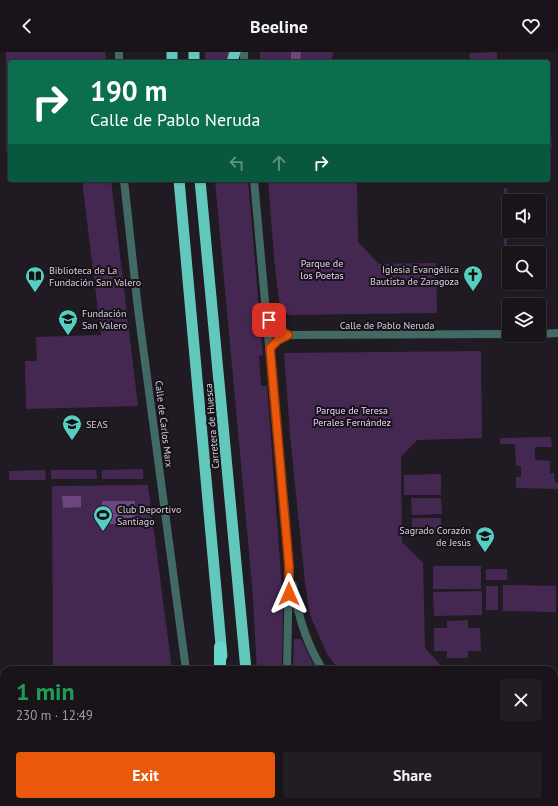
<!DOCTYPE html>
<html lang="en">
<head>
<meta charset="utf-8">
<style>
  :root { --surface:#18141a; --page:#211d23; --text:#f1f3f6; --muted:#9f9ea2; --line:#363339; --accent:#ea580c }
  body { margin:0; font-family:"PT Sans",sans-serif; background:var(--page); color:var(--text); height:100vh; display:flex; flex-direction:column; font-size:15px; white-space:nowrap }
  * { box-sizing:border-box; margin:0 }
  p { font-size:13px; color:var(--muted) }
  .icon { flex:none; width:22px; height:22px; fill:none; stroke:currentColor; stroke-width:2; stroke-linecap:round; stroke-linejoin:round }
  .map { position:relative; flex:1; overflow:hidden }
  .panel { position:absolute; left:0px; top:614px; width:558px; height:140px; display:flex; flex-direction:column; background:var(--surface); border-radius:12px 12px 0 0; box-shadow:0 1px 3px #0004,0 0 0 1px var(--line) }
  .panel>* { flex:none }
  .banner { position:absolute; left:8px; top:8px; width:542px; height:122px; border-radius:4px; box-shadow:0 1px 3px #0004,0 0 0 1px var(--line); background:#0b6e4f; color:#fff; overflow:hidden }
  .tools { position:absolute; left:502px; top:142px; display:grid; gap:8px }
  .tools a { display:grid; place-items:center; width:44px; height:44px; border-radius:4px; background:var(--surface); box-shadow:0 1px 3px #0004,0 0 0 1px var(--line); font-size:20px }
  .pin { position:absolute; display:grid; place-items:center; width:34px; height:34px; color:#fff; margin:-17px; border-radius:8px; box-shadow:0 2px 6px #0006 }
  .me { position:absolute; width:44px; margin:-22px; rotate:0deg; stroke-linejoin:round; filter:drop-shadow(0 0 3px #0008) }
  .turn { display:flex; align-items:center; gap:14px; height:84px; padding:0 16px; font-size:18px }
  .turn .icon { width:52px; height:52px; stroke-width:2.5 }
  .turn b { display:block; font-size:28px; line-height:34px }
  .lanes { display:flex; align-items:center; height:38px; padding:0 16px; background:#0003; justify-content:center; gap:20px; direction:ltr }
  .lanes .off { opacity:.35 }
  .round { display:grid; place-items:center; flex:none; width:42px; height:42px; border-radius:4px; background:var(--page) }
  .overview { display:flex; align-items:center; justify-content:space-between; height:68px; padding:0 16px }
  h1 { font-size:24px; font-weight:700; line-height:30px; color:#1e9e55 }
  .action { display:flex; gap:8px; margin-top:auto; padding:8px 16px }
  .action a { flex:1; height:46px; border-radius:4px; background:var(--accent); color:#fff; font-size:16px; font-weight:700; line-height:46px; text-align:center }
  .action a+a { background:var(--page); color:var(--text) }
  header { display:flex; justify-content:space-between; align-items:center; height:52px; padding:0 16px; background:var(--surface); font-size:18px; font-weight:700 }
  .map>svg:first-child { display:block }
  .green { fill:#452852 }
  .water { fill:#6d4581 }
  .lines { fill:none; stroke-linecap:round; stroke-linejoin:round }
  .minor { stroke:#416a64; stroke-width:8 }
  .secondary { stroke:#51968d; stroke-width:8 }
  .trunk { stroke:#62c8bc; stroke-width:11 }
  .motorway { stroke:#67d7ca; stroke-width:12 }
  .route-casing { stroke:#983908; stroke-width:10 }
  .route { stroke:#ea580c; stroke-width:7 }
  .labels { text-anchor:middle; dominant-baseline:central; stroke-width:4; stroke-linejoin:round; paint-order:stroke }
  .park-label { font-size:10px; fill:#e9d1f5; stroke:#17111a }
  .poi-label { font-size:10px; fill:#d6d2d8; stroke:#17111a; text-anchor:start }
  .street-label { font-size:10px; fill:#d6d2d8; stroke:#17111a }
</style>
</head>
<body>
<header><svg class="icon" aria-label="back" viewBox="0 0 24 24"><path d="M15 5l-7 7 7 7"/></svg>Beeline<svg class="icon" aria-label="heart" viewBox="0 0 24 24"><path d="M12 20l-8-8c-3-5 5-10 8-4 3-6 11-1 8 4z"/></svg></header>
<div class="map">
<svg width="558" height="754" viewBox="0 0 558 754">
  <rect width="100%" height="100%" fill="#201a23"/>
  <g class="green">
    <polygon points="6,0 105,0 106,10 10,10 10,100 6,100"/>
    <polygon points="205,0 230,0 228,10 205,10"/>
    <polygon points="260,0 333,0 332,10 260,10"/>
    <polygon points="497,0 497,8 470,8 470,1"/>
    <polygon points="548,79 551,79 552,96 548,105"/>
    <polygon points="82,128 111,128 138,354 26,357 25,309 37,309 36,285 101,283"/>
    <polygon points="215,128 248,128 263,303 259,304 261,334 267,334 283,550 282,618 257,618 252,533"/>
    <polygon points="268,128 357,128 358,190 379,212 436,211 437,261 289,263 280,258 274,206"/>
    <rect x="504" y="136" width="3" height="62"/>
    <polygon points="481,299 482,386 417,388 401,405 402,490 423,511 425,596 442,615 488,615 489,618 339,618 327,602 310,563 305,531 290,383 284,301"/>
    <polygon points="551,385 552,395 535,395 535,408 550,409 550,421 554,421 555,431 558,431 558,437 516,436 516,425 521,425 521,414 516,414 515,392 500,392 500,386"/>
    <polygon points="143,417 143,427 102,427 102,418"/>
    <polygon points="45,418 46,428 9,428 9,419"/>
    <polygon points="51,418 96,418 97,427 51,427"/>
    <polygon points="441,422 441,443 404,443 404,423"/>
    <polygon points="148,433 172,618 53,618 52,434"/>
    <polygon points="411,446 441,446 442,462 412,463"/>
    <rect x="412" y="466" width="29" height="16"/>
    <rect x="433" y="514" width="48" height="23"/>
    <rect x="486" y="517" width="21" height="11"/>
    <polygon points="503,533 556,534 556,560 503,559"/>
    <rect x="486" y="534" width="12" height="24"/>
    <polygon points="482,539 482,563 434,564 433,540"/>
    <polygon points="468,568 468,576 480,576 481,599 468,599 468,606 447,606 447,599 434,599 434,576 447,576 447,569"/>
    <polygon points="294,587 301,587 316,618 293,618"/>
    <polygon points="554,745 558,745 558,754 379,754 385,750 545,751 554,750"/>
    <polygon points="87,750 177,750 173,754 81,754"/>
    <polygon points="269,750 284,750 285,754 270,754"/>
    <polygon points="294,750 362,750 357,754 294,754"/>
  </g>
  <g class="water">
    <polygon points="291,0 301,0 300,10 291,10"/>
    <polygon points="62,444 81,444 81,455 63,456"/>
    <rect x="102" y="449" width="33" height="23"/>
  </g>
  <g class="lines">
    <g class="minor">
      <polyline points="119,0 119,10"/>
      <polyline points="244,0 244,10"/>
      <polyline points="124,128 138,257 186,618"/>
      <polyline points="254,128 289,514 287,618"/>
      <polyline points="268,264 275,276 288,283"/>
      <polyline points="539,282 558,281"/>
      <polyline points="270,296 277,289 288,283 509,282"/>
      <path d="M293 533C298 564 306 592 323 618"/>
      <polyline points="289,750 290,754"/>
      <polyline points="63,754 67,750"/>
      <polyline points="190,754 190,750"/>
      <polyline points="365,754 371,750"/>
    </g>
    <g class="secondary">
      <polyline points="554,703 558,703"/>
      <polyline points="0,707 4,707"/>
      <polyline points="554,721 558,721"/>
      <polyline points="0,725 4,725"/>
    </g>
    <g class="trunk">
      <polyline points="172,0 172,10"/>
      <polyline points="194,0 194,10"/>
      <polyline points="232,10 235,0"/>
      <polyline points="179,128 222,604"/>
      <polyline points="200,128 246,618"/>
      <polyline points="238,750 239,754"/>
      <polyline points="259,750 260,754"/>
    </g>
    <g class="motorway">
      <polyline points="220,618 220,595"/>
      <polyline points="218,754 218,750"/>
    </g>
  </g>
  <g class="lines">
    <defs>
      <polyline id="route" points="269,268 275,276 288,283 278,288 270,296 289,514 289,542"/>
    </defs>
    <use href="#route" class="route-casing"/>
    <use href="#route" class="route"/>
  </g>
  <defs>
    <symbol id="church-pin" viewBox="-11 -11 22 30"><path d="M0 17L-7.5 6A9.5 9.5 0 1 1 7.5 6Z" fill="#57cec1" stroke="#17111a"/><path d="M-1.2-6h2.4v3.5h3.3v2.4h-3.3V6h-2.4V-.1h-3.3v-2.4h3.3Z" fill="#111"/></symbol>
    <symbol id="library-pin" viewBox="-11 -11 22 30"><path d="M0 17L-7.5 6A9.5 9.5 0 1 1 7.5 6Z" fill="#57cec1" stroke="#17111a"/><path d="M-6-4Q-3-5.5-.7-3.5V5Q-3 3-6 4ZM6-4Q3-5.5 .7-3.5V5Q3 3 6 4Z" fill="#111"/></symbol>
    <symbol id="school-pin" viewBox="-11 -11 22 30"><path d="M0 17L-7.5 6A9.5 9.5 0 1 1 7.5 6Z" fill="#57cec1" stroke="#17111a"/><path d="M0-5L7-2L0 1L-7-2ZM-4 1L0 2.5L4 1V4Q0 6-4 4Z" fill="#111"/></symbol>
    <symbol id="university-pin" viewBox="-11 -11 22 30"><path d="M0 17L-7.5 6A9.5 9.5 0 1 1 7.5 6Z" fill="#57cec1" stroke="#17111a"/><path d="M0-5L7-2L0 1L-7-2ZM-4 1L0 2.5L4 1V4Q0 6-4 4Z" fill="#111"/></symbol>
    <symbol id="stadium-pin" viewBox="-11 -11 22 30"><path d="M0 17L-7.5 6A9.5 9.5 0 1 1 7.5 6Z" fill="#57cec1" stroke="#17111a"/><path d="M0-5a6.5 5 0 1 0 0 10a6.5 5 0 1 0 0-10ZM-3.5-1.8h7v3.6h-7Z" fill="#111"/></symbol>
  </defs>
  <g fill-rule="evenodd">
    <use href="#church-pin" x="462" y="212" width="22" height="30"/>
    <use href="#library-pin" x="24" y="213" width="22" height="30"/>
    <use href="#school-pin" x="57" y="256" width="22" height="30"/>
    <use href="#university-pin" x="61" y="361" width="22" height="30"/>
    <use href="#stadium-pin" x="92" y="452" width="22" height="30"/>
    <use href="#school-pin" x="474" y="473" width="22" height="30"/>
  </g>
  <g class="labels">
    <g class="park-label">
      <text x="322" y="211">Parque de<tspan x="322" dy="12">los Poetas</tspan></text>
      <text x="352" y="358">Parque de Teresa<tspan x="352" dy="12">Perales Fernández</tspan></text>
    </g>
    <g class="poi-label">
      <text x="459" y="217" text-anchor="end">Iglesia Evangélica<tspan x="459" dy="12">Bautista de Zaragoza</tspan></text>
      <text x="49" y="218">Biblioteca de La<tspan x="49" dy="12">Fundación San Valero</tspan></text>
      <text x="82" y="261">Fundación<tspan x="82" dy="12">San Valero</tspan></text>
      <text x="86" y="372">SEAS</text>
      <text x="117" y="457">Club Deportivo<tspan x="117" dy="12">Santiago</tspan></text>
      <text x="471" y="478" text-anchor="end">Sagrado Corazón<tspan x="471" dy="12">de Jesús</tspan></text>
    </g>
    <g class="street-label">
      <text x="387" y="273">Calle de Pablo Neruda</text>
      <text transform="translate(164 372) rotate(83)">Calle de Carlos Marx</text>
      <text transform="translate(212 374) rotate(-95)">Carretera de Huesca</text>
    </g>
  </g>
</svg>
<div class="tools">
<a><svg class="icon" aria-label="sound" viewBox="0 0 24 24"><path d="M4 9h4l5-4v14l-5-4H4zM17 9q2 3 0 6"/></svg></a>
<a><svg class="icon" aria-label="search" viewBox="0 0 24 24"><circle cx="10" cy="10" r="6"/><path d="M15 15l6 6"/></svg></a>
<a><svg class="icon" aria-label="layers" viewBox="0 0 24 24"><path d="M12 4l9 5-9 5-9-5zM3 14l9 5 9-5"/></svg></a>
</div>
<div class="pin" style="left:269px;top:268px;background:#d93025"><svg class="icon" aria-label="arrive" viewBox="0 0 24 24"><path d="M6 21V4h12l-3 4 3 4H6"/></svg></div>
<svg class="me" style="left:289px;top:542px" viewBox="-20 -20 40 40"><path d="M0-17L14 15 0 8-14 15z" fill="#ea580c" stroke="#fff" stroke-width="4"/></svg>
<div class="banner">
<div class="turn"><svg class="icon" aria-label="right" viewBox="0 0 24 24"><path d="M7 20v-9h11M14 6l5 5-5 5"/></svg><div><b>190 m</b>Calle de Pablo Neruda</div></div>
<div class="lanes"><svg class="icon off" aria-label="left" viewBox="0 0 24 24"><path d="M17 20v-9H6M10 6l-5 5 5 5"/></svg><svg class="icon off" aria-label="ahead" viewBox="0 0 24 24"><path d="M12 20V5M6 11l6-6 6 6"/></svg><svg class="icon" aria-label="right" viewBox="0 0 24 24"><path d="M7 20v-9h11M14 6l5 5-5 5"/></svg></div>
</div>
<section class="panel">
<div class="overview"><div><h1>1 min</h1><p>230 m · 12:49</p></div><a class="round"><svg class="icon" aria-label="close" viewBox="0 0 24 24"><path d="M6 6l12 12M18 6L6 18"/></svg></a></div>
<div class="action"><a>Exit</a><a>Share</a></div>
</section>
</div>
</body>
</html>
